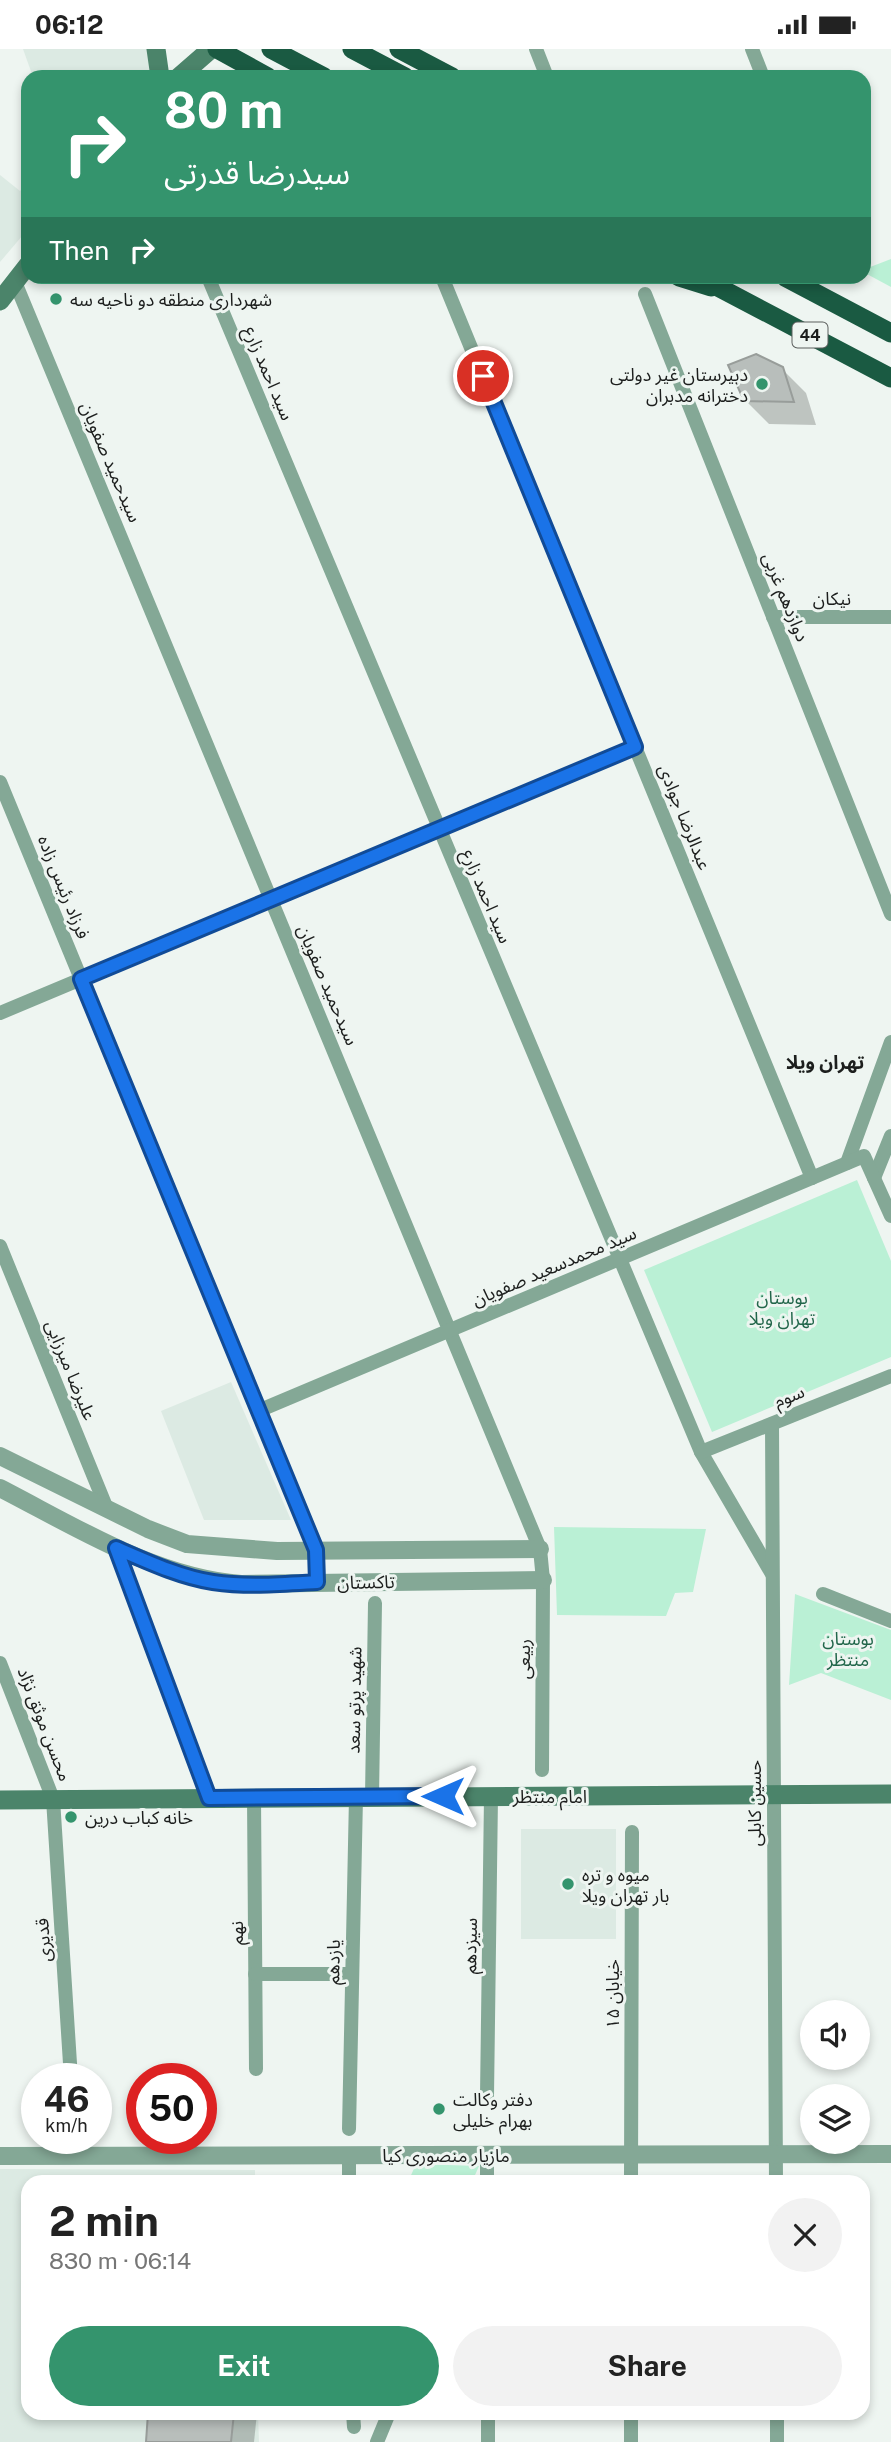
<!DOCTYPE html>
<html lang="en">
<head>
<meta charset="utf-8">
<style>
  :root { --surface:#fff; --page:#f2f2f2; --text:#222; --muted:#767676; --accent:#34946d }
  body { margin:0; font-family:"Public Sans","Noto Sans Arabic",sans-serif; background:var(--page); color:var(--text); height:100vh; display:flex; flex-direction:column; font-size:26px; white-space:nowrap }
  * { box-sizing:border-box; margin:0 }
  p { font-size:23px; color:var(--muted) }
  .icon { flex:none; width:38px; height:38px; fill:none; stroke:currentColor; stroke-width:2; stroke-linecap:round; stroke-linejoin:round }
  .map { position:relative; flex:1; overflow:hidden }
  .drawer { position:absolute; left:21px; top:2126px; width:849px; height:245px; display:flex; flex-direction:column; background:var(--surface); border-radius:21px; box-shadow:0 4px 10px #0003 }
  .drawer>* { flex:none }
  .banner { position:absolute; left:21px; top:21px; width:850px; height:214px; border-radius:21px; box-shadow:0 4px 10px #0003; background:#34946d; color:#fff; overflow:hidden }
  .buttons { position:absolute; left:800px; top:1951px; display:grid; gap:14px }
  .buttons a { display:grid; place-items:center; width:70px; height:70px; border-radius:50%; background:var(--surface); box-shadow:0 4px 10px #0003; font-size:35px }
  .speed { position:absolute; left:21px; top:2014px; display:flex; gap:14px; font-size:35px; font-weight:700; text-align:center }
  .speed>* { display:grid; place-content:center; width:91px; height:91px; border-radius:50%; background:var(--surface); box-shadow:0 4px 10px #0003; line-height:1 }
  .speed small { font-size:18px; font-weight:400 }
  .speed .limit { border:10px solid #d22; background:#fff; color:#111 }
  .pin { position:absolute; display:grid; place-items:center; width:60px; height:60px; color:#fff; margin:-30px; border:4px solid #fff; border-radius:50%; box-shadow:0 2px 7px #0007 }
  .me { position:absolute; width:77px; margin:-38px; rotate:270deg; stroke-linejoin:round; filter:drop-shadow(0 0 5px #0008) }
  .turn { display:flex; align-items:center; gap:24px; height:147px; padding:0 28px; font-size:32px }
  .turn .icon { width:91px; height:91px; stroke-width:2.5 }
  .turn b { display:block; font-size:49px; line-height:60px }
  .then { display:flex; align-items:center; height:66px; padding:0 28px; background:#0003; gap:14px; font-size:26px }
  .round { display:grid; place-items:center; flex:none; width:74px; height:74px; border-radius:37px; background:var(--page) }
  .head { display:flex; align-items:center; justify-content:space-between; height:119px; padding:0 28px }
  h1 { font-size:42px; font-weight:700; line-height:52px }
  .primary-button { display:flex; gap:14px; margin-top:auto; padding:14px 28px }
  .primary-button a { flex:1; height:80px; border-radius:42px; background:var(--accent); color:#fff; font-size:28px; font-weight:700; line-height:80px; text-align:center }
  .primary-button a+a { background:var(--page); color:var(--text) }
  .status { display:flex; justify-content:space-between; align-items:center; height:49px; padding:0 35px; background:var(--surface); direction:ltr }
  .status svg { height:19px; fill:currentColor }
  .map>svg:first-child { display:block }
  .built { fill:#dceae3 }
  .green { fill:#baf0d5 }
  .shadow { fill:#0003 }
  .building { fill:#b8bebb; stroke:#989d9a; stroke-width:2 }
  .lines { fill:none; stroke-linecap:round; stroke-linejoin:round }
  .minor { stroke:#84a896; stroke-width:14 }
  .tertiary { stroke:#84a896; stroke-width:18 }
  .secondary { stroke:#4b846a; stroke-width:19 }
  .trunk { stroke:#1a5a42; stroke-width:19 }
  .route-casing { stroke:#114b97; stroke-width:18 }
  .route { stroke:#1a73e8; stroke-width:12 }
  .poi-dot { fill:#34946d; stroke:#eef5f1; stroke-width:2.5 }
  .labels { text-anchor:middle; dominant-baseline:central; stroke-width:6; stroke-linejoin:round; paint-order:stroke }
  .shield { fill:#eef5f1; stroke:#5b5e5d; stroke-width:2 }
  .shield-label { font-size:16px; font-weight:bold; fill:#1c1e1d }
  .poi-label { font-size:18px; fill:#1c1e1d; stroke:#eef5f1; text-anchor:start }
  .street-label { font-size:18px; fill:#1c1e1d; stroke:#eef5f1 }
  .park-label { font-size:18px; fill:#21664a; stroke:#eef5f1 }
  .neighbourhood-label { font-size:19px; font-weight:bold; fill:#1c1e1d; stroke:#eef5f1 }
</style>
</head>
<body>
<div class="status"><b>06:12</b><svg viewBox="0 0 49 12"><path d="M0 12V9h3v3zM5 12V6h3v6zM10 12V3h3v9zM15 12V0h3v12zM26 1h20v11H26zM47 4h2v5h-2z"/></svg></div>
<div class="map">
<svg width="891" height="2393" viewBox="0 0 891 2393">
  <rect width="100%" height="100%" fill="#eef5f1"/>
  <g class="built">
    <polygon points="23,0 156,0 156,28 33,28"/>
    <polygon points="0,126 20,142 28,133 28,180 0,213"/>
    <polygon points="231,1333 291,1471 204,1471 161,1362"/>
    <rect x="521" y="1780" width="95" height="110"/>
    <polygon points="0,2120 255,2121 255,2133 28,2133 28,2364 258,2364 259,2393 0,2393"/>
  </g>
  <g class="green">
    <polygon points="891,210 891,238 865,224 865,220"/>
    <polygon points="857,1131 891,1212 891,1308 712,1383 644,1221"/>
    <polygon points="554,1478 706,1480 693,1543 675,1544 666,1567 557,1566"/>
    <polygon points="795,1545 891,1581 891,1651 821,1624 789,1636"/>
    <polygon points="416,2115 479,2117 472,2133 408,2133"/>
  </g>
  <g class="shadow">
    <polygon points="782,320 806,344 816,376 769,375 745,351"/>
    <polygon points="110,2127 231,2128 236,2133 110,2133"/>
    <polygon points="150,2364 257,2364 254,2393 148,2393"/>
  </g>
  <g class="building">
    <polygon points="756,305 783,318 794,353 744,352 728,316"/>
    <polygon points="148,2364 234,2364 231,2393 146,2393"/>
  </g>
  <g class="lines">
    <g class="minor">
      <polyline points="536,0 547,28"/>
      <polyline points="752,0 763,28"/>
      <polyline points="208,228 701,1403 772,1525"/>
      <polyline points="442,228 812,1129"/>
      <polyline points="15,233 540,1500 543,1531 542,1721"/>
      <polyline points="645,245 891,865"/>
      <polyline points="773,568 891,568"/>
      <polyline points="0,733 316,1501"/>
      <polyline points="0,964 635,698"/>
      <polyline points="847,1114 891,993"/>
      <polyline points="874,1129 891,1087"/>
      <polyline points="0,1197 107,1460"/>
      <polyline points="258,1362 864,1107 891,1167"/>
      <polyline points="772,1375 776,2133"/>
      <polyline points="701,1403 891,1327"/>
      <polyline points="116,1499 209,1749"/>
      <polyline points="823,1545 891,1572"/>
      <polyline points="0,1614 53,1750 71,2030"/>
      <polyline points="254,1748 256,2020"/>
      <polyline points="372,1748 375,1554"/>
      <polyline points="255,1925 352,1925"/>
      <polyline points="487,2047 491,1747"/>
      <polyline points="349,2080 356,1748"/>
      <polyline points="75,2090 76,2107"/>
      <polyline points="487,2106 487,2133"/>
      <polyline points="349,2107 349,2133"/>
      <polyline points="631,2133 632,1783"/>
      <polyline points="353,2364 354,2378"/>
      <polyline points="488,2364 488,2393"/>
      <polyline points="777,2364 777,2393"/>
      <polyline points="377,2393 389,2364"/>
      <polyline points="631,2393 631,2364"/>
    </g>
    <g class="tertiary">
      <polyline points="0,1407 148,1480 187,1495 277,1502 540,1500"/>
      <path d="M0 1439C76 1478 154 1528 241 1535L543 1531"/>
      <polyline points="0,2107 891,2105"/>
    </g>
    <g class="secondary">
      <polyline points="156,0 160,28"/>
      <polyline points="179,28 211,0"/>
      <polyline points="0,252 28,216"/>
      <polyline points="0,1751 891,1745"/>
    </g>
    <g class="trunk">
      <polyline points="217,0 268,28"/>
      <polyline points="271,0 324,28"/>
      <polyline points="352,0 405,28"/>
      <polyline points="399,0 452,28"/>
      <polyline points="679,228 711,238"/>
      <polyline points="699,228 891,329"/>
      <polyline points="785,228 891,284"/>
    </g>
  </g>
  <g class="lines">
    <defs>
      <path id="route" d="M443 1747 209 1749 116 1499C146 1512 180 1528 213 1533 247 1538 283 1535 317 1533L316 1501 81 930 635 698 483 327"/>
    </defs>
    <use href="#route" class="route-casing"/>
    <use href="#route" class="route"/>
  </g>
  <g class="poi-dot">
    <circle cx="56" cy="250" r="7"/>
    <circle cx="762" cy="335" r="7"/>
    <circle cx="71" cy="1768" r="7"/>
    <circle cx="568" cy="1835" r="7"/>
    <circle cx="439" cy="2060" r="7"/>
  </g>
  <g class="labels">
    <rect class="shield" x="792.5" y="273.5" width="35" height="25" rx="5"/>
    <g class="shield-label">
      <text x="810" y="286">44</text>
    </g>
    <g class="poi-label">
      <text x="70" y="250">شهرداری منطقه دو ناحیه سه</text>
      <text x="748" y="325" text-anchor="end">دبیرستان غیر دولتی<tspan x="748" dy="21">دخترانه مدبران</tspan></text>
      <text x="85" y="1768">خانه کباب درین</text>
      <text x="582" y="1825">میوه و تره<tspan x="582" dy="21">بار تهران ویلا</tspan></text>
      <text x="453" y="2050">دفتر وکالت<tspan x="453" dy="21">بهرام خلیلی</tspan></text>
    </g>
    <g class="street-label">
      <text transform="translate(269 324) rotate(67)">سید احمد زارع</text>
      <text transform="translate(111 413) rotate(67)">سیدحمید صفویان</text>
      <text transform="translate(786 548) rotate(68)">دوازدهم غربی</text>
      <text x="832" y="549">نیکان</text>
      <text transform="translate(685 768) rotate(68)">عبدالرضا جوادی</text>
      <text transform="translate(64 838) rotate(68)">فرزاد رئیس زاده</text>
      <text transform="translate(487 847) rotate(67)">سید احمد زارع</text>
      <text transform="translate(328 936) rotate(67)">سیدحمید صفویان</text>
      <text transform="translate(554 1217) rotate(-23)">سید محمدسعید صفویان</text>
      <text transform="translate(71 1321) rotate(68)">علیرضا میرزایی</text>
      <text transform="translate(789 1347) rotate(-22)">سوم</text>
      <text transform="translate(366 1533) rotate(-1)">تاکستان</text>
      <text transform="translate(523 1610) rotate(-90)">ربیعی</text>
      <text transform="translate(354 1651) rotate(-89)">شهید پرتو سعد</text>
      <text transform="translate(45 1675) rotate(69)">محسن موثق نژاد</text>
      <text x="550" y="1747">امام منتظر</text>
      <text transform="translate(754 1754) rotate(-90)">حسین کابلی</text>
      <text transform="translate(236 1884) rotate(-90)">نهم</text>
      <text transform="translate(43 1891) rotate(-94)">قدیری</text>
      <text transform="translate(470 1897) rotate(-89)">سیزدهم</text>
      <text transform="translate(333 1913) rotate(-89)">یازدهم</text>
      <text transform="translate(612 1945) rotate(-90)">خیابان ۱۵</text>
      <text x="446" y="2106">مازیار منصوری کیا</text>
    </g>
    <g class="park-label">
      <text x="782" y="1248">بوستان<tspan x="782" dy="21">تهران ویلا</tspan></text>
      <text x="848" y="1589">بوستان<tspan x="848" dy="21">منتظر</tspan></text>
    </g>
    <g class="neighbourhood-label">
      <text x="825" y="1013">تهران ویلا</text>
    </g>
  </g>
</svg>
<div class="buttons">
<a><svg class="icon" aria-label="sound" viewBox="0 0 24 24"><path d="M4 9h4l5-4v14l-5-4H4zM17 9q2 3 0 6"/></svg></a>
<a><svg class="icon" aria-label="layers" viewBox="0 0 24 24"><path d="M12 4l9 5-9 5-9-5zM3 14l9 5 9-5"/></svg></a>
</div>
<div class="speed"><div>46<small>km/h</small></div><div class="limit">50</div></div>
<div class="pin" style="left:483px;top:327px;background:#d93025"><svg class="icon" aria-label="arrive" viewBox="0 0 24 24"><path d="M6 21V4h12l-3 4 3 4H6"/></svg></div>
<svg class="me" style="left:443px;top:1747px" viewBox="-20 -20 40 40"><path d="M0-17L14 15 0 8-14 15z" fill="#1a73e8" stroke="#fff" stroke-width="4"/></svg>
<div class="banner">
<div class="turn"><svg class="icon" aria-label="right" viewBox="0 0 24 24"><path d="M7 20v-9h11M14 6l5 5-5 5"/></svg><div><b>80 m</b>سیدرضا قدرتی</div></div>
<div class="then">Then<svg class="icon" aria-label="right" viewBox="0 0 24 24"><path d="M7 20v-9h11M14 6l5 5-5 5"/></svg></div>
</div>
<section class="drawer">
<div class="head"><div><h1>2 min</h1><p>830 m · 06:14</p></div><a class="round"><svg class="icon" aria-label="close" viewBox="0 0 24 24"><path d="M6 6l12 12M18 6L6 18"/></svg></a></div>
<div class="primary-button"><a>Exit</a><a>Share</a></div>
</section>
</div>
</body>
</html>
